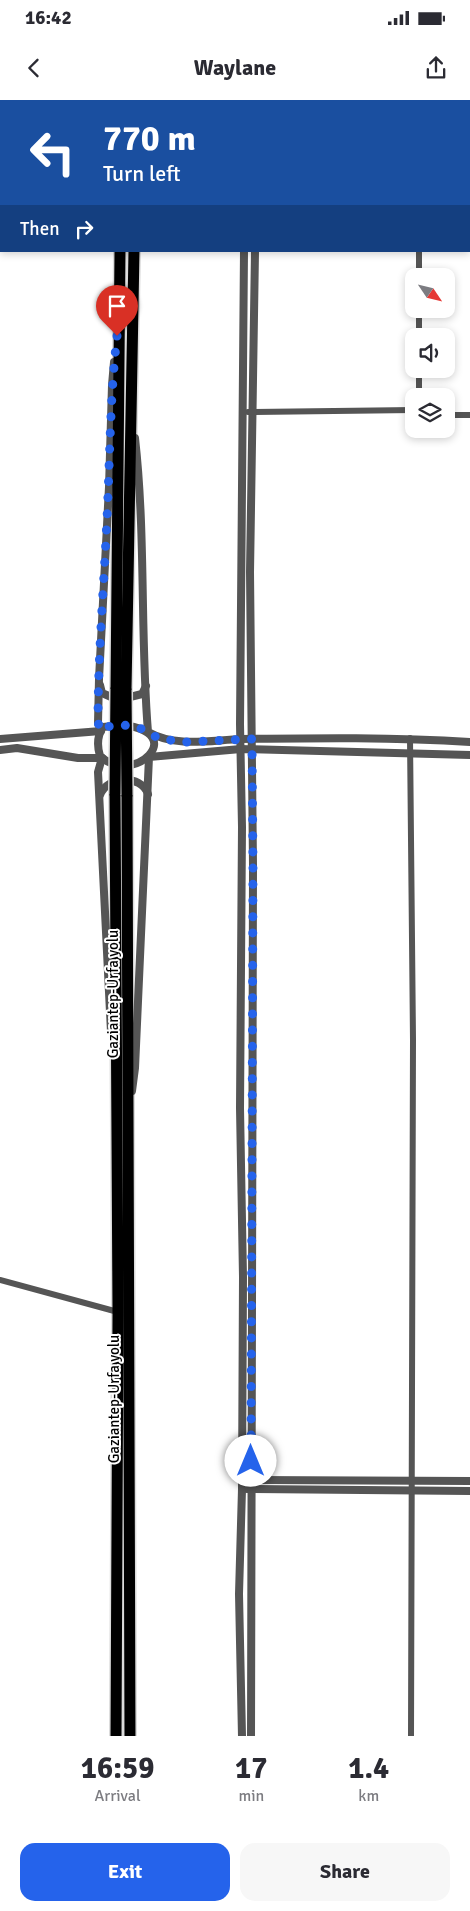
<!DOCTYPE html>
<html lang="en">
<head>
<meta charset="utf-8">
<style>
  :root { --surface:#fff; --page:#f7f7f7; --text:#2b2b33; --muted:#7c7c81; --accent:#2563eb }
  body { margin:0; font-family:Signika,sans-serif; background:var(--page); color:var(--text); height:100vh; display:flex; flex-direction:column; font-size:19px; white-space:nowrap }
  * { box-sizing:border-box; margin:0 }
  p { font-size:16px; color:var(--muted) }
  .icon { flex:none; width:28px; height:28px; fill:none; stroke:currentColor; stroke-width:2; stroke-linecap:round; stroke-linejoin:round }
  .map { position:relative; height:1636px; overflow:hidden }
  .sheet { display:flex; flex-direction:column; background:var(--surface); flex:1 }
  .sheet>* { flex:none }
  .guide { position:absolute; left:0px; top:0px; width:470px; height:152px; box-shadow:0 2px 8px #0003; background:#1a4fa0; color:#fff; overflow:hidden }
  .needle { width:32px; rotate:125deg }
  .buttons { position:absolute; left:405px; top:168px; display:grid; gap:10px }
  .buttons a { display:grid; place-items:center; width:50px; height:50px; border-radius:10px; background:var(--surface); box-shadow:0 2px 8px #0003; font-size:25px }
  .pin { position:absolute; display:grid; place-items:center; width:42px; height:42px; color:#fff; margin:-51px -21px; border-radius:50% 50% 50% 0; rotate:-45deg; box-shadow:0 0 5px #0007 }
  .pin .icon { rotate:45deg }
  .me { position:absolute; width:55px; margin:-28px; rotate:0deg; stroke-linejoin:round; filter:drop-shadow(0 0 4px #0008) }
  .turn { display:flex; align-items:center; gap:18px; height:105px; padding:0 20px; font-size:22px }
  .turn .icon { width:65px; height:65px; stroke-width:2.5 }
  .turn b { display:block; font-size:35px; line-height:42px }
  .then { display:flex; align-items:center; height:48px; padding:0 20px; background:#0003; gap:10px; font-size:19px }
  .eta { display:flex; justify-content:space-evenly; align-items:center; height:85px; text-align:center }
  .eta b { font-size:30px; font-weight:800; line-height:35px }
  .button { display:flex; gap:10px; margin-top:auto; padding:10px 20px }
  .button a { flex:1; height:58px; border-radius:15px; background:var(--accent); color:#fff; font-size:20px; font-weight:800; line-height:58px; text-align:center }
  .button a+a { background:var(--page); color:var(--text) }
  .status { display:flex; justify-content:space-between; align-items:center; height:35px; padding:0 25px; background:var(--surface); direction:ltr }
  .status svg { height:14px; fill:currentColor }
  header { display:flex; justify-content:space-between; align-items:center; height:65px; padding:0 20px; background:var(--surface); font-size:22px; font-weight:800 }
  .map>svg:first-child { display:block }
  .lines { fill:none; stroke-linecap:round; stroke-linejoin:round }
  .trunk-casing { stroke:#dbdbdb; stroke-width:14 }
  .minor { stroke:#555; stroke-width:6 }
  .tertiary { stroke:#555; stroke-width:8 }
  .trunk { stroke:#000; stroke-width:11 }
  .trunk-bridge-casing { stroke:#dbdbdb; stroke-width:14; stroke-linecap:butt }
  .trunk-bridge { stroke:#000; stroke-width:11 }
  .route { stroke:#2563eb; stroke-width:9; stroke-dasharray:0 16.2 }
  .labels { text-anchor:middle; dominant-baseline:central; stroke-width:4; stroke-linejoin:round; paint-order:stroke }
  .street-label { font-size:15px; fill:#000; stroke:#fff }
</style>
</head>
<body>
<div class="status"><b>16:42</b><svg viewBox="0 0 49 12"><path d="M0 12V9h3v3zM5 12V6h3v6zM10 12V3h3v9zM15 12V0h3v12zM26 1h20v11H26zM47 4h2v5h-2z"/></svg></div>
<header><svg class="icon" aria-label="back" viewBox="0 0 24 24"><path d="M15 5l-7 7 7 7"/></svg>Waylane<svg class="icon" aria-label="share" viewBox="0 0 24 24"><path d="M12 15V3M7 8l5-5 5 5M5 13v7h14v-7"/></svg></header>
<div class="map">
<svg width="470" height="1636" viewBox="0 0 470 1636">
  <rect width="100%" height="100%" fill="#fff"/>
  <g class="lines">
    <defs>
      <g id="trunk">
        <polyline points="121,1 121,0"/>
        <polyline points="136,1 136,0"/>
        <polyline points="116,589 120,151"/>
        <polyline points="126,590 134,151"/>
        <polyline points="115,694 118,1212 116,1636"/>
        <polyline points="127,695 130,1636"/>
      </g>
    </defs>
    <use href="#trunk" class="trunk-casing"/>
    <g class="minor">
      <polyline points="418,0 418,1"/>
      <polyline points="419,151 419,176"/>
      <polyline points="419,236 419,209"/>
      <polyline points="419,296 419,269"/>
      <polyline points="248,312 414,310"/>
      <polyline points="446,315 470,315"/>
      <polyline points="410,638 413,940 411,1636"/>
      <polyline points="0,1180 118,1212"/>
    </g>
    <g class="tertiary">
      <polyline points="255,0 255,1"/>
      <polyline points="244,1 244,0"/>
      <path d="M135 338C146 436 140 534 148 632 177 648 210 640 242 639 318 638 394 637 470 642"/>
      <polyline points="100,585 102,593 118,600 142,594 146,586"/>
      <path d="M123 625C190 633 133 687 100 656 97 646 97 636 103 627Z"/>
      <polyline points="0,639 101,631 98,623 99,579 109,387 112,285 114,262"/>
      <polyline points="0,650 17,648 78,658 102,658 98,672 111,932"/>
      <path d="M100 695C107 676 141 674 148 694"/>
      <polyline points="132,991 135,968 149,657 241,649 470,655"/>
      <polyline points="246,1380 470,1381"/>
      <polyline points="247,1389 470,1391"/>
      <polyline points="242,1636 239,1494 242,1389 243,1177 240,1008 242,727 240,624 244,151"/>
      <polyline points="251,1636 253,766 250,472 255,151"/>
    </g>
    <use href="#trunk" class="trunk"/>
    <defs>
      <g id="trunk-bridge">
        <polyline points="126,590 127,695"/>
        <polyline points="115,694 116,589"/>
      </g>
    </defs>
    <use href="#trunk-bridge" class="trunk-bridge-casing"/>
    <use href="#trunk-bridge" class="trunk-bridge"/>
  </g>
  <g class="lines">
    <path class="route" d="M117 236C110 297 110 357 107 418 104 486 98 554 98 623L101 630 103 627 123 625 138 627 160 639 187 642 252 639 253 766 251 1361"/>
  </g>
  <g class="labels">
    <g class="street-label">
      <text transform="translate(113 894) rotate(-90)">Gaziantep-Urfa yolu</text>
      <text transform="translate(114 1299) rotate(-90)">Gaziantep-Urfa yolu</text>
    </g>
  </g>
</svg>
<div class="buttons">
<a><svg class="needle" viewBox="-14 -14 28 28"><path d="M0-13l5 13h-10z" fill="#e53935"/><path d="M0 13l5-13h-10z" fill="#7c7c81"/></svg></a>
<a><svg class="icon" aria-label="sound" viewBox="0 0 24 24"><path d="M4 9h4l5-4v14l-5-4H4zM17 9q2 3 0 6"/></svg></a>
<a><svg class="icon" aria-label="layers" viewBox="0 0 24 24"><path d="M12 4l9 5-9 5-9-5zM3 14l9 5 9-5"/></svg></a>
</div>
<div class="pin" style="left:117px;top:236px;background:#d93025"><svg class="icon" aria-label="arrive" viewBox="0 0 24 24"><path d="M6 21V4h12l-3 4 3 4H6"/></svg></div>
<svg class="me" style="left:251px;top:1361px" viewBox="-20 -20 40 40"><circle r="19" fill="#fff"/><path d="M0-13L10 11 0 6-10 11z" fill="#2563eb"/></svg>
<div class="guide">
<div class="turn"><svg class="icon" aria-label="left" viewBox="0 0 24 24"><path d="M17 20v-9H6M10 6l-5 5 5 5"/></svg><div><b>770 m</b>Turn left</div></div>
<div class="then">Then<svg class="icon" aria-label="right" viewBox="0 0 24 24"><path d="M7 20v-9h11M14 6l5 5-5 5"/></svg></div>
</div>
</div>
<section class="sheet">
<div class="eta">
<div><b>16:59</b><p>Arrival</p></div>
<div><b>17</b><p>min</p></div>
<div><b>1.4</b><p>km</p></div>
</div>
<div class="button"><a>Exit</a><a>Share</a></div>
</section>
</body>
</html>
